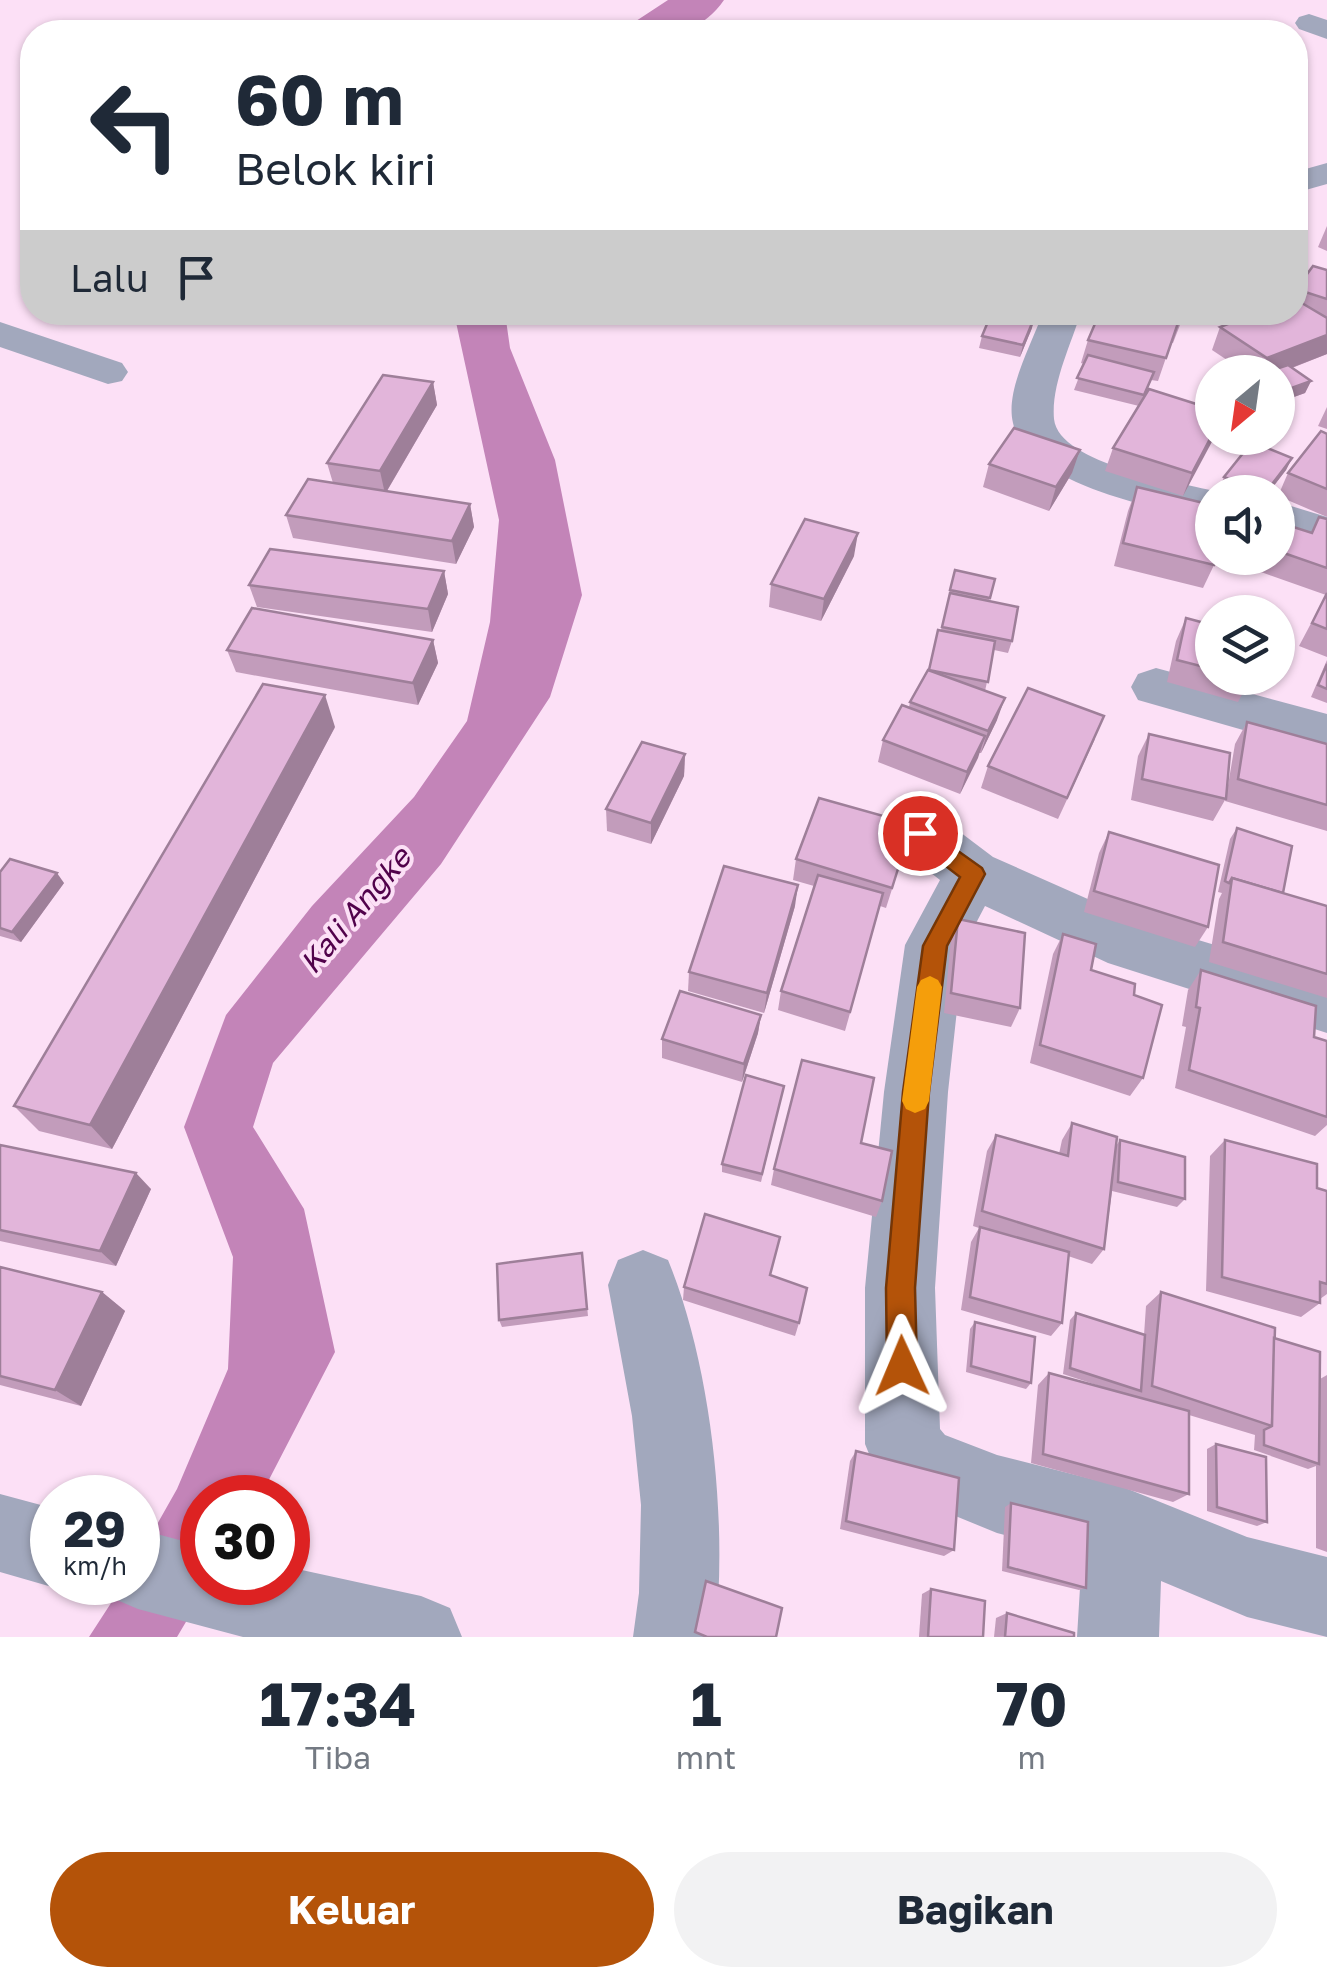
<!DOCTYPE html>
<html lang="id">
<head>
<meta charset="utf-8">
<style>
  :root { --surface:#fff; --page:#f2f2f3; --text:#1f2937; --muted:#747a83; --accent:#b45309 }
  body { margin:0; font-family:"Golos Text",sans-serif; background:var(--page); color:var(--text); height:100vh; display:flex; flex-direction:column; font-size:38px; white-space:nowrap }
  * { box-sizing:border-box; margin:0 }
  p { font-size:32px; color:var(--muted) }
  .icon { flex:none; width:55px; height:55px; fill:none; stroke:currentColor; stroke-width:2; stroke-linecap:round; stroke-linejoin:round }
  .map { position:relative; height:1637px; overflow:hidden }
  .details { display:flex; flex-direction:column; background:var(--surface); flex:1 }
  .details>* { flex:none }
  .top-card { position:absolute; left:20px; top:20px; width:1288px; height:305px; border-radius:40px; box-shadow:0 2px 8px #0004; background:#fff; color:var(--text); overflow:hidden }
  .needle { width:65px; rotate:209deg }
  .buttons { position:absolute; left:1195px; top:355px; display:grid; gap:20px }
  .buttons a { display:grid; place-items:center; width:100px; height:100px; border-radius:50%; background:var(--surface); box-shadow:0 2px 8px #0004; font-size:50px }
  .speed { position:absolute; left:30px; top:1475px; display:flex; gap:20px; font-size:50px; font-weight:700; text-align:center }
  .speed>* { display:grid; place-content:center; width:130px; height:130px; border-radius:50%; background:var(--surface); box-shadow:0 2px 8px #0004; line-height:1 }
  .speed small { font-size:25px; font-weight:400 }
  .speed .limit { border:15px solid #d22; background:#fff; color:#111 }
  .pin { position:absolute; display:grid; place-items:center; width:85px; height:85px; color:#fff; margin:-42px; border:5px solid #fff; border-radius:50%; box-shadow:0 2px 10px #0007 }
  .me { position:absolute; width:110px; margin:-55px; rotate:359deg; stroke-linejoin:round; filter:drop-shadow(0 0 8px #0008) }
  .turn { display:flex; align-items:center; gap:35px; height:210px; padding:0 50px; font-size:45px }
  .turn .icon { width:130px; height:130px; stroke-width:2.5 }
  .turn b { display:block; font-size:70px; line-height:85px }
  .then { display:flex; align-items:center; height:95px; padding:0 50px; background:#0003; gap:20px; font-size:38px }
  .eta { display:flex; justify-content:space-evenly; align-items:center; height:170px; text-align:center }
  .eta b { font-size:60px; font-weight:700; line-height:70px }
  .action { display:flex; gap:20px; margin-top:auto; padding:20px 50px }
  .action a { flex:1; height:115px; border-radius:60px; background:var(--accent); color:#fff; font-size:40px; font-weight:700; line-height:115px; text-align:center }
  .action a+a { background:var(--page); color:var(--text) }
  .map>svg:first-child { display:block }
  .water { fill:#c384b8 }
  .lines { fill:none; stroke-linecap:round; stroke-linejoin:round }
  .river { fill:#c384b8; fill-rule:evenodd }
  .minor { fill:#a2a8bd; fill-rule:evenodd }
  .wall { fill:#c29cbb }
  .shaded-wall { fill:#9e7f99 }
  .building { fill:#e2b5da; stroke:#9e7f99; stroke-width:2.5 }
  .route { fill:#b45309; stroke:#753606; stroke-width:2.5 }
  .slow { fill:#f59e0b }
  .labels { text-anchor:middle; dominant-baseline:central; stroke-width:8; stroke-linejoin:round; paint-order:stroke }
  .water-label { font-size:30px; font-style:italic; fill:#51024b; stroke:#fce0f6 }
</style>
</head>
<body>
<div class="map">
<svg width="1327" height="1637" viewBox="0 0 1327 1637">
  <rect width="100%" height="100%" fill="#fce0f6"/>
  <polygon class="water" points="454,313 505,313 510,348 555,460 582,595 550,697 441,864 273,1063 253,1127 304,1209 335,1352 260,1497 202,1498 202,1582 209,1583 177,1637 89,1637 124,1583 138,1582 138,1558 177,1489 228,1369 233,1257 184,1127 226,1015 312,906 414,797 467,721 490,622 499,520"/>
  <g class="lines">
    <path class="river" d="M668 0H724C698 37 670 32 629 32L636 21Z"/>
    <g class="minor">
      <polygon points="1309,14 1327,20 1327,39 1299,29 1295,23 1299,17"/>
      <polygon points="1327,163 1327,184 1295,193 1295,172"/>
      <path d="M1043 312H1081C1071 345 1051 384 1054 419 1059 465 1183 483 1219 492H1212V519C1159 510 1027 485 1013 423 1005 390 1032 344 1043 312Z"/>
      <polygon points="0,322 122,363 128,372 122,381 108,384 0,347"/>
      <polygon points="1278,502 1327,517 1327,547 1278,532"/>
      <polygon points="1156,668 1327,714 1327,754 1138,700 1131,687 1138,674"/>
      <polygon points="920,811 940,817 993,857 1142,923 1327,979 1327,1033 1108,963 985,906 964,946 948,1092 935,1288 940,1429 945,1435 997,1455 1123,1487 1247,1537 1327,1557 1327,1637 1247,1617 1161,1581 1159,1637 1077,1637 1082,1555 997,1533 892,1490 876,1471 865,1444 865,1288 884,1092 905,945 940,880 900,849 892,833 900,817"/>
      <path d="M643 1250 668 1260C712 1367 728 1523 715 1637H633L639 1593 641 1505 632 1416 608 1285 618 1260Z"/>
      <polygon points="0,1494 52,1508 52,1582 62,1582 52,1587 0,1572"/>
      <polygon points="138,1529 202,1546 202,1582 288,1582 288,1567 421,1596 450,1608 462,1637 243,1637 138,1609 110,1597 104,1582 138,1582"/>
    </g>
  </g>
  <g class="wall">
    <polygon points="1327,226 1327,251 1318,247"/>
    <polygon points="1313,266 1327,270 1327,354 1292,368 1311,381 1305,393 1280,402 1278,400 1278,372 1245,372 1212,350 1220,327 1295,312 1295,291"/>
    <polygon points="1100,312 1185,312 1173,343 1171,343 1158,381 1151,380 1144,398 1212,438 1183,496 1105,471 1113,448 1139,406 1074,390 1084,364 1081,363 1088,340"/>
    <polygon points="1032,328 1020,357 979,348 982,336"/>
    <polygon points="433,382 437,405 387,491 470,504 474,527 456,564 293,538 286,515 333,483 327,463"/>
    <polygon points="1327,407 1327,429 1318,426"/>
    <polygon points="1327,434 1327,517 1278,496 1288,473"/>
    <polygon points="1292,458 1286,470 1269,492 1226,492 1219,489 1224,477"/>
    <polygon points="989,464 1072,473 1049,511 983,487"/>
    <polygon points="1137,487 1214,565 1203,588 1114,566 1128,511"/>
    <polygon points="1319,517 1327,519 1327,657 1299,646 1326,595 1261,572 1267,558 1278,558 1278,536 1311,533"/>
    <polygon points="854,556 821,621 769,607 771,584"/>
    <polygon points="955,570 995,579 989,601 1012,641 1008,653 994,650 985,691 997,720 981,753 979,753 960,794 878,762 883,740 909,707 910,702 928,670 941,630"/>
    <polygon points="444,571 448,594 432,632 257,607 249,585"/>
    <polygon points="1186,618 1212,625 1212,678 1251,678 1238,702 1167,682 1176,641"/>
    <polygon points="433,640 438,663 418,705 236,672 227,650"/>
    <polygon points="1327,660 1327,703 1311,697"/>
    <polygon points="1247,722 1327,744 1327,831 1225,801 1225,800 1213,821 1131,800 1138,756 1149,734 1226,797 1235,744"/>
    <polygon points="335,727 112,1149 39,1131 14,1106"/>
    <polygon points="1095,739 1058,819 981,788 988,766"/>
    <polygon points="685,754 684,776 651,844 607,831 606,809"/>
    <polygon points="1237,828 1283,893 1327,906 1327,998 1209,962 1219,899 1222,893 1218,892 1230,839"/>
    <polygon points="1109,832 1208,927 1195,947 1084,912 1099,853"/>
    <polygon points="906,845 886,908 880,906 845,1031 778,1010 781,991 814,886 793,880 796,859"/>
    <polygon points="0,872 64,883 21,942 0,936"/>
    <polygon points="795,906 764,1013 688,991 689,972"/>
    <polygon points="958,919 1020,1008 1011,1027 944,1013 951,939"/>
    <polygon points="1063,934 1091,970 1134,995 1143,1078 1130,1096 1030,1063 1053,954"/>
    <polygon points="1201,970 1314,1037 1327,1041 1327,1125 1315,1136 1175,1088 1186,1027 1182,1026 1188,990"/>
    <polygon points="761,1015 758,1033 742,1082 662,1058 662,1039"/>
    <polygon points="784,1086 761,1182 722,1172 722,1164"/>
    <polygon points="1072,1123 1116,1146 1120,1140 1185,1199 1177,1207 1112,1191 1104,1249 1092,1264 1068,1256 1062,1323 1051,1336 961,1310 971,1242 979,1228 973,1226 987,1151 996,1135 1059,1154 1062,1140"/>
    <polygon points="1225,1140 1317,1188 1327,1191 1327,1294 1320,1299 1320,1303 1301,1317 1206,1291 1210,1156"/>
    <polygon points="861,1143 882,1201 876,1217 771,1185 774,1169"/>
    <polygon points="0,1145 151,1189 116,1266 0,1241"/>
    <polygon points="582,1253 588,1316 502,1327 499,1320"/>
    <polygon points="0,1267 102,1292 125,1311 81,1406 0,1385"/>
    <polygon points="771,1275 799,1323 795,1336 683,1300 684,1287"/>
    <polygon points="1161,1292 1274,1338 1320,1379 1327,1375 1327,1552 1316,1548 1316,1466 1308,1469 1254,1450 1255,1435 1189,1415 1189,1494 1173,1502 1031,1463 1038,1385 1049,1373 1121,1393 1063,1374 1070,1320 1076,1313 1144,1335 1146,1306"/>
    <polygon points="975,1322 1031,1383 1026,1389 966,1372 970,1329"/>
    <polygon points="1216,1444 1267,1522 1257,1526 1207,1511 1207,1449"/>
    <polygon points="856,1451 954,1550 944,1556 840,1529 850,1461"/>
    <polygon points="1011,1503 1086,1588 1079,1590 1002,1571 1005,1507"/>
    <polygon points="931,1589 983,1637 919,1637 922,1594"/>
    <polygon points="1007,1613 1074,1637 994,1637 996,1618"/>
  </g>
  <g class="shaded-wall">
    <polygon points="1035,316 1032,328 1020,357 1023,345"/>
    <polygon points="1327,335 1327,354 1278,373 1261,372 1267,358"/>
    <polygon points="1311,381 1305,393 1280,402 1286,390"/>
    <polygon points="433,382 437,405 385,494 380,471"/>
    <polygon points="1212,435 1214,438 1183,496 1192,473"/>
    <polygon points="1080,450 1072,473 1049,511 1056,487"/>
    <polygon points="1292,458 1286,470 1269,492 1266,492"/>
    <polygon points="470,504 474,527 456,564 452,541"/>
    <polygon points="858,533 854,556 821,621 824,599"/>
    <polygon points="444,571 448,594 432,632 428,609"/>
    <polygon points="433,640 438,663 418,705 413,683"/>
    <polygon points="325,695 335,727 112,1149 90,1125"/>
    <polygon points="1005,698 997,720 981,753 988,731"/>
    <polygon points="985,736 978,758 960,794 967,772"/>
    <polygon points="685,754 684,776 651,844 651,823"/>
    <polygon points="57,873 64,883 21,942 12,932"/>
    <polygon points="798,885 795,906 764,1013 767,993"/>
    <polygon points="761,1015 758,1033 742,1082 744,1064"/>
    <polygon points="136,1173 151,1189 116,1266 100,1251"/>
    <polygon points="102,1292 125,1311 81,1406 55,1390"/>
  </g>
  <g class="building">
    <polygon points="1313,266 1327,270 1327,299 1296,289"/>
    <polygon points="1295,299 1327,318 1327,335 1267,358 1220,327 1259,312 1295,312"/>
    <polygon points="992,312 1018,312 1035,316 1023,345 982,336"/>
    <polygon points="1100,312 1133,312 1178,323 1166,358 1088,340"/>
    <polygon points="1147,312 1184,312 1181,320"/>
    <polygon points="1088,355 1154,372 1144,395 1077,378"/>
    <polygon points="1288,365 1311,381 1286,390 1278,384 1278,372 1267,372"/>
    <polygon points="383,375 433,382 380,471 327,463"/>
    <polygon points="1149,389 1212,409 1212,435 1192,473 1113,448"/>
    <polygon points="1014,428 1080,450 1056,487 989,464"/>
    <polygon points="1321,431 1327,434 1327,489 1288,473"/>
    <polygon points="1252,442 1292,458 1266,492 1261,492 1224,477"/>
    <polygon points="308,479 470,504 452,541 286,515"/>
    <polygon points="1137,487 1212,505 1212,558 1215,558 1214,565 1123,543"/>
    <polygon points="1319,517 1327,519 1327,568 1278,551 1278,538 1284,524 1312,533"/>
    <polygon points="805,519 858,533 824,599 771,584"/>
    <polygon points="270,549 444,571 428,609 249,585"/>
    <polygon points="955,570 995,579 990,598 950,590"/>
    <polygon points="950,593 1018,607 1012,641 942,627"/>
    <polygon points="1327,593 1327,629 1312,623"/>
    <polygon points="252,608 433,640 413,683 227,650"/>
    <polygon points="1186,618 1212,625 1212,669 1177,660"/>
    <polygon points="938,630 995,641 988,682 929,670"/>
    <polygon points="1327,664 1327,689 1318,685"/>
    <polygon points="928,670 1005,698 988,731 910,702"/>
    <polygon points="263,684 325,695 90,1125 14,1106"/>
    <polygon points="1028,688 1104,716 1067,798 988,766"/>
    <polygon points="902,705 985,736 967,772 883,740"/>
    <polygon points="1247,722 1327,744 1327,805 1238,779"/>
    <polygon points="1149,734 1230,753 1226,799 1142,779"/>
    <polygon points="642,742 685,754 651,823 606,809"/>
    <polygon points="819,798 912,824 892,888 796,859"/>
    <polygon points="1237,828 1292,846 1283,893 1232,878 1229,883 1225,881"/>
    <polygon points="1109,832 1219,865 1208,927 1094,891"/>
    <polygon points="10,859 57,873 12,932 0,928 0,872"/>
    <polygon points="724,866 798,885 767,993 689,972"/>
    <polygon points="818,875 883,893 850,1012 781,991"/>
    <polygon points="1232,878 1327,906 1327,974 1223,942"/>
    <polygon points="958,919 1025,933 1020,1008 951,993"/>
    <polygon points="1063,934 1096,944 1091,970 1135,984 1134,995 1162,1005 1143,1078 1040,1045"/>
    <polygon points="1201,970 1316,1006 1314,1037 1327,1041 1327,1117 1189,1070 1200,1008 1196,1007"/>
    <polygon points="680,991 761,1015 744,1064 662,1039"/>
    <polygon points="802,1060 874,1078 861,1143 892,1151 882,1201 774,1169"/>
    <polygon points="746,1075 784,1086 762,1174 722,1164"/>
    <polygon points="1072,1123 1117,1137 1104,1249 982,1211 996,1135 1068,1156"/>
    <polygon points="1120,1140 1185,1157 1185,1199 1118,1182"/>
    <polygon points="1225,1140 1317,1164 1317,1188 1327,1191 1327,1284 1320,1282 1320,1303 1222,1277"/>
    <polygon points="0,1145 136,1173 100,1251 0,1230"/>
    <polygon points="705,1214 780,1237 770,1275 807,1288 799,1323 684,1287"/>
    <polygon points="980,1227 1069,1252 1062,1323 970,1297"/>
    <polygon points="582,1253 587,1309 499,1320 497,1264"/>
    <polygon points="0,1267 102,1292 55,1390 0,1376"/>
    <polygon points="1161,1292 1275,1328 1272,1426 1152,1386"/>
    <polygon points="1076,1313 1145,1335 1141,1391 1070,1368"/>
    <polygon points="975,1322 1035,1337 1031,1383 971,1366"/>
    <polygon points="1274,1338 1320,1352 1319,1464 1264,1445 1264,1430 1272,1426"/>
    <polygon points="1049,1373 1189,1411 1189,1494 1043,1454"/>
    <polygon points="1216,1444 1266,1457 1267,1522 1217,1507"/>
    <polygon points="856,1451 959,1478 954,1550 846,1521"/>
    <polygon points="1011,1503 1088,1522 1086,1588 1008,1567"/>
    <polygon points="706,1581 782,1608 776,1637 707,1637 695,1632"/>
    <polygon points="931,1589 985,1601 983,1637 928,1637"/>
    <polygon points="1007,1613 1074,1633 1074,1637 1005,1637"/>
  </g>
  <polygon class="route" points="920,824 982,868 985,874 947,946 929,1092 915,1288 917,1366 912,1376 902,1381 891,1376 887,1366 886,1288 903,1092 923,946 960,877 912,840 909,833"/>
  <polygon class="slow" points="930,976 938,980 942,987 929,1101 925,1109 915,1113 906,1109 902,1101 917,987 921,980"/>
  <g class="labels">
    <g class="water-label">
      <text transform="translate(355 910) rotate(-50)">Kali Angke</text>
    </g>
  </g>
</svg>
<div class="buttons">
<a><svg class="needle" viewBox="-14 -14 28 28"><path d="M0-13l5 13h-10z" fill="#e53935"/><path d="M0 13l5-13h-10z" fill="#747a83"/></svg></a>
<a><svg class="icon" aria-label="sound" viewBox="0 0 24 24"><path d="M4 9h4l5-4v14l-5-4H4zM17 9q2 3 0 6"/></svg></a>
<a><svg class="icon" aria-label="layers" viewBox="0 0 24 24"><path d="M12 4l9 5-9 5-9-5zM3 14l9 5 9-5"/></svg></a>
</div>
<div class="speed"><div>29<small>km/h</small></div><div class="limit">30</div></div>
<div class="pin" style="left:920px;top:833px;background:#d93025"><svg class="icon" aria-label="arrive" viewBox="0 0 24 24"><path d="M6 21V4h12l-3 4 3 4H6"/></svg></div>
<svg class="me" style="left:902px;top:1366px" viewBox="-20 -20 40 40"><path d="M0-17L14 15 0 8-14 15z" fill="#b45309" stroke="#fff" stroke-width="4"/></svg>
<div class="top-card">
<div class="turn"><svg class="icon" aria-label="left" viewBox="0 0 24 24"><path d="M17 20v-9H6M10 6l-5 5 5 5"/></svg><div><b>60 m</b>Belok kiri</div></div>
<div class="then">Lalu<svg class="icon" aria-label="arrive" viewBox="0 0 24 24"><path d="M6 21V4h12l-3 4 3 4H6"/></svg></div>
</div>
</div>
<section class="details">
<div class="eta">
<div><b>17:34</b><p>Tiba</p></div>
<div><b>1</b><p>mnt</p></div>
<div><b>70</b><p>m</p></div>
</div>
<div class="action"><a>Keluar</a><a>Bagikan</a></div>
</section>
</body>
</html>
